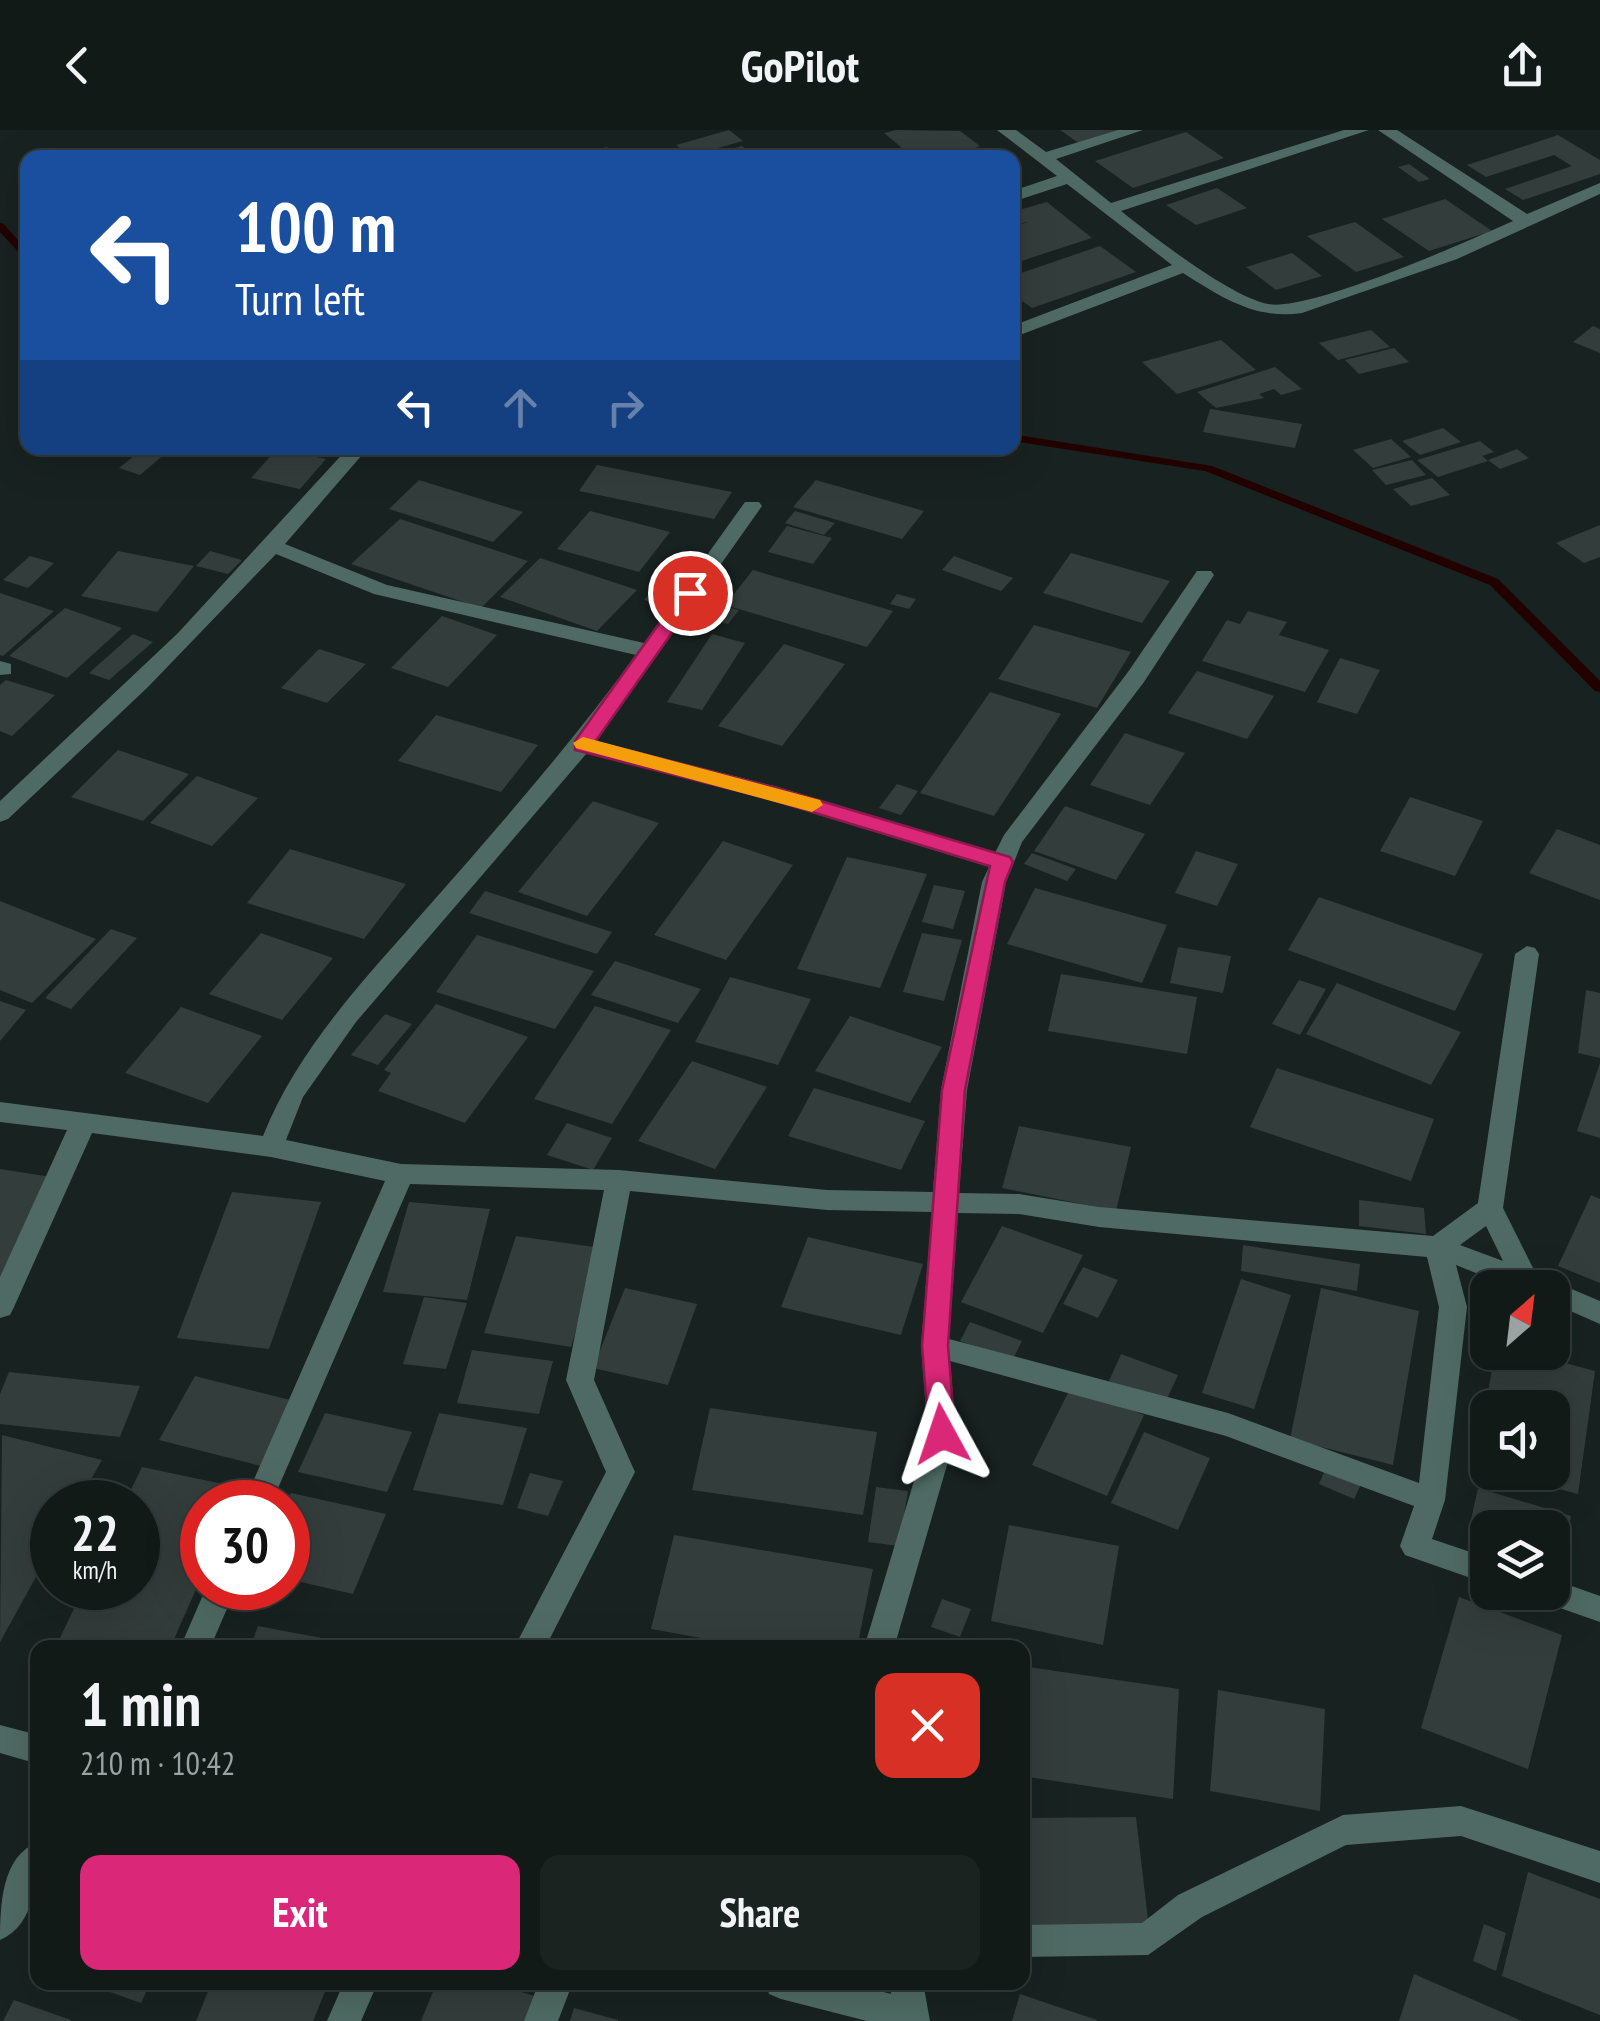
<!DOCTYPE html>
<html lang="en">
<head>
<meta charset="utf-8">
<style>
  :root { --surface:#121a18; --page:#1b2321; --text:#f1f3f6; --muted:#9ca1a2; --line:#313837; --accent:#db2777 }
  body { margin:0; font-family:"PT Sans Narrow",sans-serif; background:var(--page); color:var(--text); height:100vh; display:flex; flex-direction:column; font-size:38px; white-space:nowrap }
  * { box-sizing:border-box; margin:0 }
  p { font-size:32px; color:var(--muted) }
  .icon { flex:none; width:55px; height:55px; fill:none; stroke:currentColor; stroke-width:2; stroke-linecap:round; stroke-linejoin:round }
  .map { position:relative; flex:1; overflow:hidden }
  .details { position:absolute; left:30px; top:1510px; width:1000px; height:350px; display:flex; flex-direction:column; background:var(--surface); border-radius:20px; box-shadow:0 10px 40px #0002,0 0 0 2px var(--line) }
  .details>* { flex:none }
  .hud { position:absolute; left:20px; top:20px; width:1000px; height:305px; border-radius:20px; box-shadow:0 10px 40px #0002,0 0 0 2px var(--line); background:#1a4fa0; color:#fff; overflow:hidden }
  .needle { width:65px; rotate:28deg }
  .controls { position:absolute; left:1470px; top:1140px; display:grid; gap:20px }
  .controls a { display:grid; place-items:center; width:100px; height:100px; border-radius:20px; background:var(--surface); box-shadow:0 10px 40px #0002,0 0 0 2px var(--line); font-size:50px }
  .speed { position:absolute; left:30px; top:1350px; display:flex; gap:20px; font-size:50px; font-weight:700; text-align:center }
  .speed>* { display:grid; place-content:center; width:130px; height:130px; border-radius:50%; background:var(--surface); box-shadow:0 10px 40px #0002,0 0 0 2px var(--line); line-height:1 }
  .speed small { font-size:25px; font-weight:400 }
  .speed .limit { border:15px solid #d22; background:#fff; color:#111 }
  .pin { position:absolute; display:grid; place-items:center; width:85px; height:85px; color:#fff; margin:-42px; border:5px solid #fff; border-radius:50%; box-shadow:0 2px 10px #0007 }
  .me { position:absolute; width:110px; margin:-55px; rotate:355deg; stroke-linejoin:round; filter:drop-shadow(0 0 8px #0008) }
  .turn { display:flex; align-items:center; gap:35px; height:210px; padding:0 50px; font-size:45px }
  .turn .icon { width:130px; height:130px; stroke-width:2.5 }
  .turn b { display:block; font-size:70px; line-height:85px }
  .lanes { display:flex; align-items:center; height:95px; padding:0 50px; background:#0003; justify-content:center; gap:50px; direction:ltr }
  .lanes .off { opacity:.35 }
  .round { display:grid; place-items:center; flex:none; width:105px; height:105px; border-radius:20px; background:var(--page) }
  .headline { display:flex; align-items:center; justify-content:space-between; height:170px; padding:0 50px }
  h1 { font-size:60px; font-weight:700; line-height:75px }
  .cta { display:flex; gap:20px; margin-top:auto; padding:20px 50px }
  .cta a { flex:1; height:115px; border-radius:20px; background:var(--accent); color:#fff; font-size:40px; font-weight:700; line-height:115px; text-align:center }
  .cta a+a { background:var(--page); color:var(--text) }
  header { display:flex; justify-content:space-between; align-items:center; height:130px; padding:0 50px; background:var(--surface); font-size:45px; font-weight:700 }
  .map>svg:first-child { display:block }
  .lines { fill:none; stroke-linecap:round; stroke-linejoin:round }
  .stream { fill:#230000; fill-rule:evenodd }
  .building { fill:#333d3b }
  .street { fill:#4f6a64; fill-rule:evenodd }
  .route { fill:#db2777; stroke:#8e194d; stroke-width:2.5 }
  .slow { fill:#f59e0b }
</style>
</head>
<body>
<header><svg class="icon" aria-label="back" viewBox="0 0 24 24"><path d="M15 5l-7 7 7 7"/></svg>GoPilot<svg class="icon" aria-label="share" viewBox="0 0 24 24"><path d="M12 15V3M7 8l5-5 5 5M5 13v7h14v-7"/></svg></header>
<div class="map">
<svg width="1600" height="1891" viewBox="0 0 1600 1891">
  <rect width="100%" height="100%" fill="#182220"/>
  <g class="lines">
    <g class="stream">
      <polygon points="0,93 4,94 28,122 28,132 0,102"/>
      <polygon points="1012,304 1212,336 1498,449 1600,551 1600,562 1595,561 1490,455 1205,341 1012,311"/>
    </g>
  </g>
  <g class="building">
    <polygon points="729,0 743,11 689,26 676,15"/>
    <polygon points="896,0 960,1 980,16 953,28 914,28 884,3"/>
    <polygon points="1060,0 1120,0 1080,14"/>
    <polygon points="1186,2 1224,28 1133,58 1095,31"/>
    <polygon points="1558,5 1600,30 1600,44 1523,70 1505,59 1572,36 1554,25 1486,47 1467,35"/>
    <polygon points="742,16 756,28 706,28 706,26"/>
    <polygon points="607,17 617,28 584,28 580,23"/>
    <polygon points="1409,34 1430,49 1419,52 1398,37"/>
    <polygon points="1217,58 1247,78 1196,95 1166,75"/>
    <polygon points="1445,69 1492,101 1429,121 1382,89"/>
    <polygon points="1047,72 1092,108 1012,134 1012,97 1028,92 1012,95 1012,82"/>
    <polygon points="1355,92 1404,127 1356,142 1307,106"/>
    <polygon points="1100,116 1136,142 1032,178 1012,164 1012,146"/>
    <polygon points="1292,123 1322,146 1276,160 1246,137"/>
    <polygon points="1593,196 1600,199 1600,223 1573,212"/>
    <polygon points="1371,200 1390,217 1338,230 1319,213"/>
    <polygon points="1221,210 1256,240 1177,264 1142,232"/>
    <polygon points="1394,218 1409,232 1359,244 1345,230"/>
    <polygon points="1275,237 1302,259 1281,265 1274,259 1259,264 1264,268 1216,278 1197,262"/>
    <polygon points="1210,279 1302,294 1295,318 1203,302"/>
    <polygon points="1443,298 1461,312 1420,325 1402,311"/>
    <polygon points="1391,309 1411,327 1373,338 1353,320"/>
    <polygon points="1480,311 1494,322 1482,326 1488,331 1438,347 1417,330"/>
    <polygon points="144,318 172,318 140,345 119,338"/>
    <polygon points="277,319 326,329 300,359 251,348"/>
    <polygon points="1517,319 1529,328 1500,339 1488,330"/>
    <polygon points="1412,330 1426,345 1386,355 1372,340"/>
    <polygon points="597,335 732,362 714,389 579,361"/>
    <polygon points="1432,348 1450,365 1411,376 1393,359"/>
    <polygon points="419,350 523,382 493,412 389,379"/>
    <polygon points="816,350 924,381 902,409 793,377"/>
    <polygon points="590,381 670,402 639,442 557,419"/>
    <polygon points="795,381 835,393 824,405 785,393"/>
    <polygon points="400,389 528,431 481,478 351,434"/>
    <polygon points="1600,395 1600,427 1584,433 1556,413"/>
    <polygon points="787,396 821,405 832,408 813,434 768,422"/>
    <polygon points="118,421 194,436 157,482 81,466"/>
    <polygon points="210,421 242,430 228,444 196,436"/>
    <polygon points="1071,423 1170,451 1142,493 1043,463"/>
    <polygon points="30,426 54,433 28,458 3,450"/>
    <polygon points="954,426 1013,448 1001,461 942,440"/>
    <polygon points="540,428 637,460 597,501 500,467"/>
    <polygon points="753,440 893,481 867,517 725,475"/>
    <polygon points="660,451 678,457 662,475 644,470"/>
    <polygon points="0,463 54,481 3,526 0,525"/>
    <polygon points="897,464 916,469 909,479 890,474"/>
    <polygon points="709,472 739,480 728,494 699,486"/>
    <polygon points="65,478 122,498 67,548 9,526"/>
    <polygon points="1248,481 1287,492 1279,505 1329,520 1305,562 1202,531 1227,490 1240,494"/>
    <polygon points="442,486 497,505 448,557 391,538"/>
    <polygon points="1034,495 1131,522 1097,578 998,549"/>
    <polygon points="133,504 153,512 109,550 89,543"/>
    <polygon points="712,504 745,513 702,580 667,572"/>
    <polygon points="784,514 845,534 782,616 718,596"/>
    <polygon points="319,519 366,534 327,573 281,558"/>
    <polygon points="1340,528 1380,540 1357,584 1317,572"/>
    <polygon points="1197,541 1274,566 1247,609 1168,583"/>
    <polygon points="6,550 55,565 12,606 0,601 0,555"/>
    <polygon points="990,562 1061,584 994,686 920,663"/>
    <polygon points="436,585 538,615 501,662 398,631"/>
    <polygon points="1125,603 1185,623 1150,675 1090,655"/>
    <polygon points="118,620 189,644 143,691 71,667"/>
    <polygon points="197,646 258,668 212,716 150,693"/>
    <polygon points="897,654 918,661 901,685 879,678"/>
    <polygon points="1410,667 1483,691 1455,746 1380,721"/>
    <polygon points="593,671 659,693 587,786 518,762"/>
    <polygon points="1065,676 1145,704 1116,750 1034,721"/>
    <polygon points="1557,699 1600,715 1600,770 1529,743"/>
    <polygon points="723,711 793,735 726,830 654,805"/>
    <polygon points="290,719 406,754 364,809 247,773"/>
    <polygon points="1196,721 1238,734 1217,776 1175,763"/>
    <polygon points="1032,723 1076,739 1067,751 1024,734"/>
    <polygon points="847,727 927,744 880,858 797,839"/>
    <polygon points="934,755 965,761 953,799 922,792"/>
    <polygon points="1035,758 1167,795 1142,853 1007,814"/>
    <polygon points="485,761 612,802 597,824 469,783"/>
    <polygon points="1319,767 1483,824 1455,881 1288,820"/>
    <polygon points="0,771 96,809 32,873 0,860"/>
    <polygon points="111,799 137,808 71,879 45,868"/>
    <polygon points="261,803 333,828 282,890 209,864"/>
    <polygon points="922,803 962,810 944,871 903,862"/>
    <polygon points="477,805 594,841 555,899 436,862"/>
    <polygon points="1178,817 1231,826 1223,863 1170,853"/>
    <polygon points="615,831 701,859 678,893 591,865"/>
    <polygon points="1061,844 1197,867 1187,924 1048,901"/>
    <polygon points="730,847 811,869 778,935 695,912"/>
    <polygon points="1299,850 1326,859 1300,905 1272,894"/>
    <polygon points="1337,853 1461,902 1431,955 1306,904"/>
    <polygon points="1586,860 1600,863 1600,928 1578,923"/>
    <polygon points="0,871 26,880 0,911"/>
    <polygon points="436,874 528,907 465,993 378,961 391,943 384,940"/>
    <polygon points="595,876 671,900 612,994 534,969"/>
    <polygon points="181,877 262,906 208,973 125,943"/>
    <polygon points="385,884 412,894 378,935 351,925"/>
    <polygon points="850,886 942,917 910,973 815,941"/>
    <polygon points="692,931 767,957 715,1039 638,1011"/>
    <polygon points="1600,933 1600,1008 1577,1001"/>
    <polygon points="1277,938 1434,989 1411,1051 1250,997"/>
    <polygon points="814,958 925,991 901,1040 788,1006"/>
    <polygon points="567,993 612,1008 593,1040 547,1025"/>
    <polygon points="1019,996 1131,1017 1116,1081 1002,1058"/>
    <polygon points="0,1039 52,1047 0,1152"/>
    <polygon points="232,1062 321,1072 269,1219 177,1208"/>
    <polygon points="1591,1065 1600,1069 1600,1153 1558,1136"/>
    <polygon points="1359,1070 1424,1078 1426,1104 1359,1096"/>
    <polygon points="409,1072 490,1079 467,1170 383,1162"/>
    <polygon points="1002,1096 1083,1125 1043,1203 961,1172"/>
    <polygon points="516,1106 601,1118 571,1217 484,1203"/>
    <polygon points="808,1107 923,1134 901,1205 781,1177"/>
    <polygon points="1243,1115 1360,1134 1357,1161 1241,1141"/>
    <polygon points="1083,1137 1118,1150 1098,1188 1063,1174"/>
    <polygon points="1241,1149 1291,1165 1254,1279 1202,1263"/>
    <polygon points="625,1158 697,1174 668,1255 593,1238"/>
    <polygon points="1321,1158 1419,1181 1393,1335 1290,1309"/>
    <polygon points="424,1167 467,1173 446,1239 403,1234"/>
    <polygon points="970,1192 1022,1211 1012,1231 960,1211"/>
    <polygon points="472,1220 553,1231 539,1284 457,1273"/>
    <polygon points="1495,1222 1524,1222 1595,1241 1578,1364 1503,1344 1552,1342 1552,1278 1488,1278 1488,1339 1475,1336"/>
    <polygon points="1121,1224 1178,1245 1165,1273 1109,1251"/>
    <polygon points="9,1242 140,1256 120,1307 0,1294 0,1264"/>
    <polygon points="195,1246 294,1271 261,1336 159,1310"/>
    <polygon points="1071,1257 1144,1285 1107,1366 1032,1335"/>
    <polygon points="710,1278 877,1302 863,1385 692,1360"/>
    <polygon points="325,1283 412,1302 387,1362 298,1342"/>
    <polygon points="439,1283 527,1298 503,1375 413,1360"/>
    <polygon points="1144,1302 1210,1328 1178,1400 1111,1373"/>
    <polygon points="2,1305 102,1330 78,1372 52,1372 52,1418 0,1512"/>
    <polygon points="1327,1335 1363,1350 1354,1369 1319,1354"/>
    <polygon points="142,1337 242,1358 235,1372 202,1372 202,1446 170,1518 55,1518 84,1458 138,1458 138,1372 125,1372"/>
    <polygon points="530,1343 563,1351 548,1386 517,1378"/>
    <polygon points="876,1357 908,1361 899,1416 868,1412"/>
    <polygon points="1478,1358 1571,1386 1563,1427 1552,1424 1552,1398 1488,1398 1488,1404 1469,1399"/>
    <polygon points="291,1363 386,1384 353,1464 288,1449 287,1372"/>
    <polygon points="1009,1395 1119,1416 1103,1515 991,1491"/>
    <polygon points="674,1405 873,1439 857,1518 757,1518 651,1499"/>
    <polygon points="1459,1467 1562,1505 1528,1639 1421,1598"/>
    <polygon points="942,1469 971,1479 960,1507 931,1497"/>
    <polygon points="258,1496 364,1516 364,1518 250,1518"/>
    <polygon points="1022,1536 1179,1559 1173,1669 1022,1646"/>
    <polygon points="1218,1560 1325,1579 1320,1681 1210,1661"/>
    <polygon points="1136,1687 1149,1798 1022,1799 1022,1688"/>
    <polygon points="1528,1742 1600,1769 1600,1885 1502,1846"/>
    <polygon points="1484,1794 1506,1803 1496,1841 1473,1831"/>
    <polygon points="1414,1844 1522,1891 1399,1891"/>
    <polygon points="82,1852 151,1852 141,1873"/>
    <polygon points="212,1852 329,1852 313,1891 196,1891"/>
    <polygon points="437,1852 488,1852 541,1868 533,1891 421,1891"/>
    <polygon points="1020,1864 1097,1890 1097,1891 1012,1891"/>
    <polygon points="14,1870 71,1890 71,1891 3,1891"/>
    <polygon points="574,1878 618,1890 618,1891 570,1891"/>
  </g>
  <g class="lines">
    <g class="street">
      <path d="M997 0H1016L1046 22 1118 0H1143L1056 29 1111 73 1344 0H1369L1121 81C1154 107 1229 166 1268 174 1310 182 1468 111 1513 91L1378 0H1397L1527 84 1600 53V64L1457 129 1302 183C1255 190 1221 167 1183 143L1012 208V196L1172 135 1067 54 1012 72V61L1057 46Z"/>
      <path d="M348 318H368L285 414 387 455 644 513 745 372H759L762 376 596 611 778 657 995 723 1004 705 1128 542 1197 441H1211L1214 445 1144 552 1022 712 1006 752 967 960 959 1063 1019 1064 1099 1077 1433 1106 1478 1073 1515 824 1527 816 1535 818 1539 824 1503 1078 1536 1144 1600 1171V1194L1552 1173V1158H1513L1456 1135 1467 1177 1445 1370 1432 1409 1488 1428V1454L1405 1425 1400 1416 1414 1376 1226 1306 950 1231 956 1304 894 1518H864L928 1304 921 1216 932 1082 827 1080 630 1061 594 1250 635 1342 545 1518H514L606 1342 566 1250 604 1060 410 1054 272 1372H244L385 1051 271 1027 92 1003 14 1177 10 1185 0 1188V1147L67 1000 0 992V972L263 1006C298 918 365 849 427 778 500 695 571 614 636 525L374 464 276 424 148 557 8 689 0 692V671L178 503ZM587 623 765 668 989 737 982 752 941 960 933 1062 827 1060 619 1040 401 1034 286 1010 303 967 356 892ZM958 1083 1019 1084 1099 1097 1427 1127 1439 1177 1419 1353 1228 1283 949 1209ZM1486 1096 1503 1131 1460 1115Z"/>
      <polygon points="0,531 11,534 11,544 0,545"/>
      <polygon points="1552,1449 1600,1466 1600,1492 1540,1471 1536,1462 1552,1462"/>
      <polygon points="206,1458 236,1458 210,1518 180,1518"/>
      <polygon points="0,1595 38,1605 38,1634 0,1623"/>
      <polygon points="1461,1676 1600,1721 1600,1753 1461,1706 1346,1715 1202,1787 1148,1825 1022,1827 1022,1795 1142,1793 1178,1765 1343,1685"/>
      <path d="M38 1712C38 1745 36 1795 0 1810 0 1777 1 1726 38 1712Z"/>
      <polygon points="344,1852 378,1852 361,1891 327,1891"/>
      <polygon points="539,1852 573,1852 558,1891 524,1891"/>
      <polygon points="765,1852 847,1852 891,1864 889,1852 923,1852 930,1891 867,1891 781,1869 769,1864"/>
    </g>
  </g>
  <polygon class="route" points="684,459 700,463 595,612 777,658 1010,727 1013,732 1005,752 965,960 948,1216 955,1304 942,1315 929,1304 922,1216 942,960 990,736 766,668 575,620 575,611"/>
  <polygon class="slow" points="583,607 820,670 823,675 812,682 576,618 573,613"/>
</svg>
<div class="controls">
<a><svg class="needle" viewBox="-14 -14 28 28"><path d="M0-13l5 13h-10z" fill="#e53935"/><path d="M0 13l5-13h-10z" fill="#9ca1a2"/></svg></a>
<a><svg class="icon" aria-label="sound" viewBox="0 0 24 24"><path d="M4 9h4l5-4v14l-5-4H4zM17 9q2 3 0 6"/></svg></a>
<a><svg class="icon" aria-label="layers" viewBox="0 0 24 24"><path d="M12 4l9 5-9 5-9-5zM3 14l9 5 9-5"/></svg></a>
</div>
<div class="speed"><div>22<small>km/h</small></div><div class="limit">30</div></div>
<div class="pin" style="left:690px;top:463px;background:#d93025"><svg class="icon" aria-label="arrive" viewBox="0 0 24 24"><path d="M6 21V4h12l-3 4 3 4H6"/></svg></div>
<svg class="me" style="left:942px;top:1304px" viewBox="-20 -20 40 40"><path d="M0-17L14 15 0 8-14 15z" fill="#db2777" stroke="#fff" stroke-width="4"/></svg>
<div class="hud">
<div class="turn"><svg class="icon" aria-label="left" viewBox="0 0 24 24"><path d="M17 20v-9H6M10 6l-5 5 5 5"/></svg><div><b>100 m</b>Turn left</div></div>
<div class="lanes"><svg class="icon" aria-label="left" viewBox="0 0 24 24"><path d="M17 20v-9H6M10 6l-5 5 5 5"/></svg><svg class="icon off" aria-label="ahead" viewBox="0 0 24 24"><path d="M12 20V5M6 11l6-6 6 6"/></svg><svg class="icon off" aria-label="right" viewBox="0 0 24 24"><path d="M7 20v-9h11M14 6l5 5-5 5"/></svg></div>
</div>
<section class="details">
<div class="headline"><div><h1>1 min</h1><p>210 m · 10:42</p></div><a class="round" style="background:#d93025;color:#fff"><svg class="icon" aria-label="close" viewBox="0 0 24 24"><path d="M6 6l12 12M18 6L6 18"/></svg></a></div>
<div class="cta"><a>Exit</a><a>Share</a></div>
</section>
</div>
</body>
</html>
